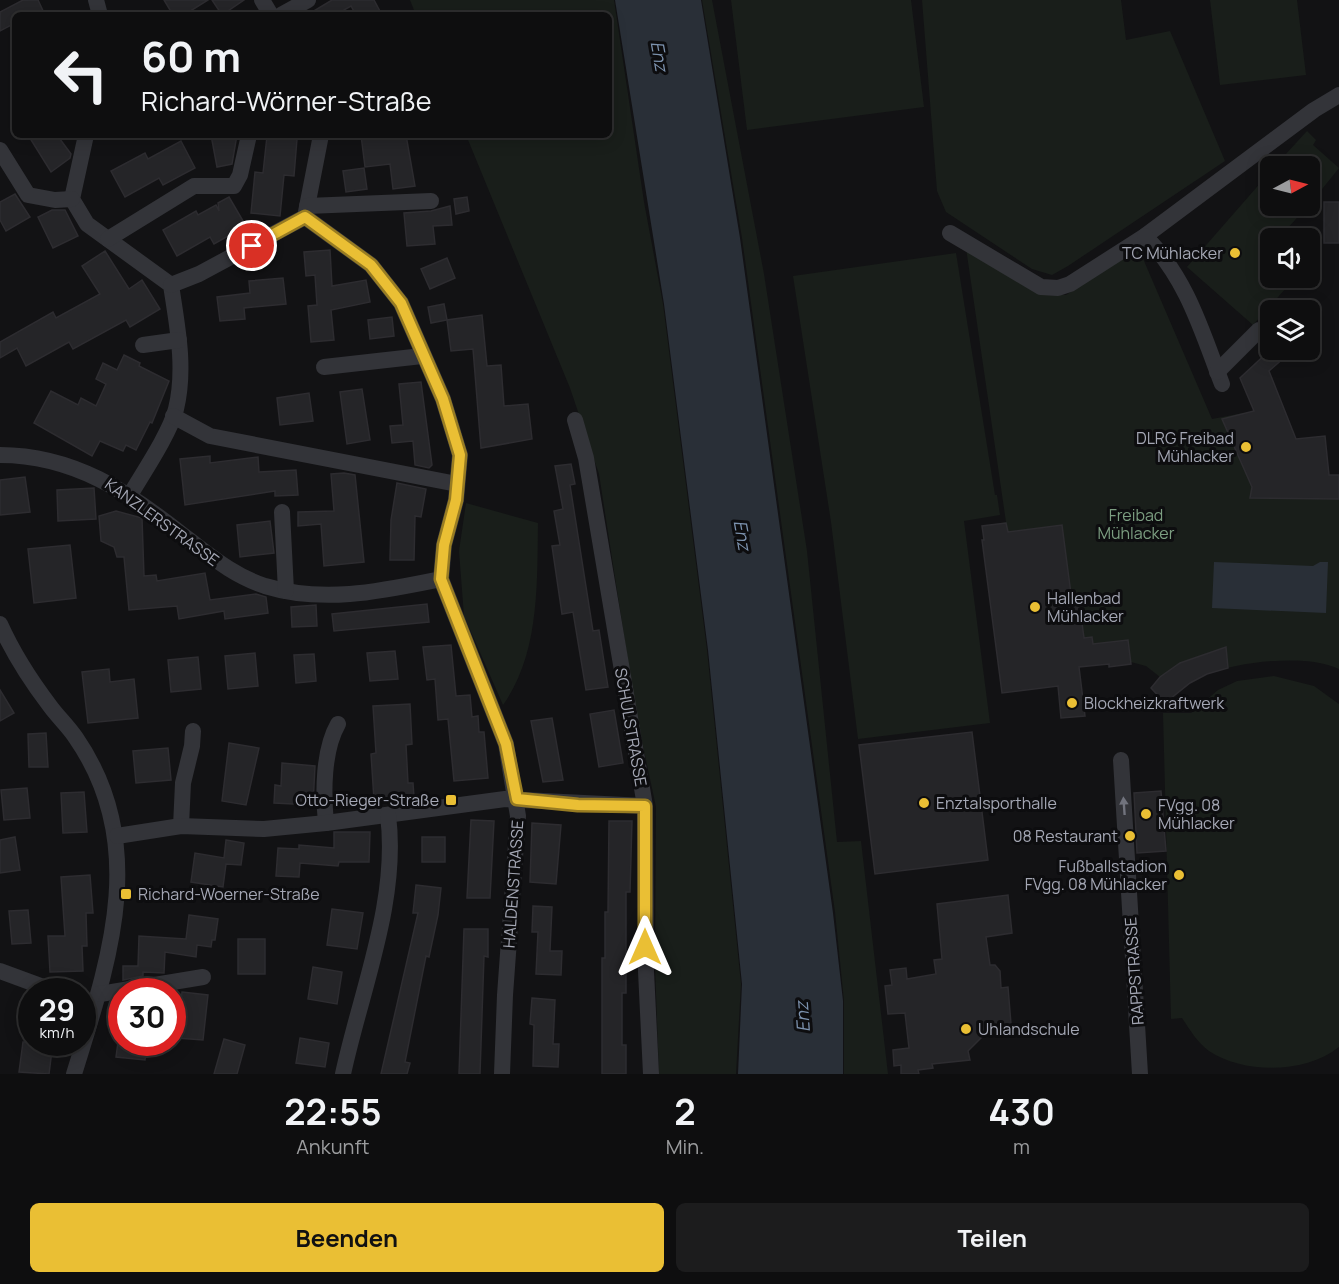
<!DOCTYPE html>
<html lang="de">
<head>
<meta charset="utf-8">
<style>
  :root { --surface:#0e0e0f; --page:#1c1c1d; --text:#f1f3f6; --muted:#9b9c9e; --line:#2e2e2f; --accent:#eabf34 }
  body { margin:0; font-family:Manrope,sans-serif; background:var(--page); color:var(--text); height:100vh; display:flex; flex-direction:column; font-size:22px; white-space:nowrap }
  * { box-sizing:border-box; margin:0 }
  p { font-size:20px; color:var(--muted) }
  .icon { flex:none; width:33px; height:33px; fill:none; stroke:currentColor; stroke-width:2; stroke-linecap:round; stroke-linejoin:round }
  .map { position:relative; height:1074px; overflow:hidden }
  .details { display:flex; flex-direction:column; background:var(--surface); flex:1 }
  .details>* { flex:none }
  .guide { position:absolute; left:12px; top:12px; width:600px; height:126px; border-radius:9px; box-shadow:0 3px 15px #0003,0 0 0 2px var(--line); background:#0e0e0f; color:var(--text); overflow:hidden }
  .needle { width:39px; rotate:83deg }
  .buttons { position:absolute; left:1260px; top:156px; display:grid; gap:12px }
  .buttons a { display:grid; place-items:center; width:60px; height:60px; border-radius:9px; background:var(--surface); box-shadow:0 3px 15px #0003,0 0 0 2px var(--line); font-size:30px }
  .speed { position:absolute; left:18px; top:978px; display:flex; gap:12px; font-size:30px; font-weight:700; text-align:center }
  .speed>* { display:grid; place-content:center; width:78px; height:78px; border-radius:50%; background:var(--surface); box-shadow:0 3px 15px #0003,0 0 0 2px var(--line); line-height:1 }
  .speed small { font-size:15px; font-weight:400 }
  .speed .limit { border:9px solid #d22; background:#fff; color:#111 }
  .pin { position:absolute; display:grid; place-items:center; width:51px; height:51px; color:#fff; margin:-26px; border:3px solid #fff; border-radius:50%; box-shadow:0 2px 6px #0007 }
  .me { position:absolute; width:66px; margin:-33px; rotate:0deg; stroke-linejoin:round; filter:drop-shadow(0 0 4px #0008) }
  .turn { display:flex; align-items:center; gap:21px; height:126px; padding:0 30px; font-size:27px }
  .turn .icon { width:78px; height:78px; stroke-width:2.5 }
  .turn b { display:block; font-size:42px; line-height:51px }
  .eta { display:flex; justify-content:space-evenly; align-items:center; height:102px; text-align:center }
  .eta b { font-size:36px; font-weight:700; line-height:42px }
  .primary-button { display:flex; gap:12px; margin-top:auto; padding:12px 30px }
  .primary-button a { flex:1; height:69px; border-radius:9px; background:var(--accent); color:#111; font-size:24px; font-weight:700; line-height:69px; text-align:center }
  .primary-button a+a { background:var(--page); color:var(--text) }
  .map>svg:first-child { display:block }
  .green { fill:#191e1a }
  .water { fill:#292f37 }
  .building { fill:#252528; stroke:#2d2c30; stroke-width:1.5 }
  .lines { fill:none; stroke-linecap:round; stroke-linejoin:round }
  .minor { stroke:#333439; stroke-width:16 }
  .oneway { fill:#71737d }
  .route-casing { stroke:#987c22; stroke-width:15 }
  .route { stroke:#eabf34; stroke-width:10 }
  .poi-dot { fill:#eabf34; stroke:#0d0d0f; stroke-width:2 }
  .labels { text-anchor:middle; dominant-baseline:central; stroke-width:6; stroke-linejoin:round; paint-order:stroke }
  .poi-label { font-size:16px; fill:#a4a7b4; stroke:#0d0d0f; text-anchor:start }
  .park-label { font-size:16px; fill:#7c9e81; stroke:#0d0d0f }
  .street-label { font-size:16px; fill:#a4a7b4; stroke:#0d0d0f }
  .water-label { font-size:18px; font-style:italic; fill:#7c92ae; stroke:#0d0d0f }
</style>
</head>
<body>
<div class="map">
<svg width="1339" height="1074" viewBox="0 0 1339 1074">
  <rect width="100%" height="100%" fill="#121214"/>
  <g class="green">
    <polygon points="410,0 614,0 644,202 663,304 707,650 741,984 736,1074 659,1074 655,967 656,807 636,713 599,474 570,388 466,135 609,135 609,15 416,15"/>
    <polygon points="702,0 712,0 764,274 807,551 837,842 861,841 888,1074 844,1074 844,1001 835,912 742,238"/>
    <polygon points="731,0 911,0 924,107 747,130"/>
    <polygon points="922,0 1121,0 1126,40 1170,31 1225,161 1068,266 1052,275 1032,269 946,212 937,191"/>
    <polygon points="1210,0 1297,0 1306,75 1220,85"/>
    <polygon points="1307,131 1316,140 1313,145 1339,168 1310,204 1310,166 1275,166"/>
    <polygon points="1270,172 1270,206 1308,206 1284,232 1291,238 1270,238 1270,278 1295,278 1253,325 1187,267"/>
    <path d="M1138 247 1212 419 1243 413 1269 474 1339 475V669C1307 653 1239 662 1207 674 1191 680 1178 692 1165 703L1151 688 1160 677 1146 666 1131 662V664L1109 667 1107 651 1095 665 1062 669 1063 685 1002 693 982 540 984 539 982 526 1006 522 966 248 1036 293 1066 295Z"/>
    <polygon points="956,253 995,495 997,495 1000,515 964,521 990,723 858,739 831,522 793,276"/>
    <path d="M466 503 538 523C537 583 540 653 503 705L464 616 459 551Z"/>
    <path d="M1274 676 1314 686 1339 704V1047C1305 1074 1244 1074 1209 1051 1197 1042 1190 1030 1182 1018L1171 1019 1163 713H1191L1218 690 1237 681Z"/>
  </g>
  <g class="water">
    <polygon points="615,0 701,0 740,238 833,913 843,1001 843,1074 738,1074 742,984 708,650 664,304"/>
    <polygon points="1214,562 1313,566 1320,562 1328,562 1326,613 1212,608"/>
  </g>
  <g class="building">
    <polygon points="23,0 38,0 45,15 15,15 15,23 0,31 0,12"/>
    <polygon points="164,0 208,0 184,15 173,15"/>
    <polygon points="212,0 244,0 222,15"/>
    <polygon points="332,0 374,0 382,15 356,15 351,6 335,15 307,15"/>
    <polygon points="28,135 57,135 71,154 70,158 51,172"/>
    <polygon points="211,135 237,135 232,164 217,167"/>
    <polygon points="361,135 406,135 415,186 393,189 390,164 365,167"/>
    <polygon points="267,136 297,139 294,176 284,175 280,216 251,213 255,172 263,173"/>
    <polygon points="181,141 195,168 163,185 159,178 125,197 111,171 145,153 148,159"/>
    <polygon points="364,168 367,189 346,192 343,171"/>
    <polygon points="15,194 30,217 6,231 0,220 0,202"/>
    <polygon points="229,197 246,226 214,244 210,237 177,256 163,230 196,211 198,215 216,205 219,211 218,203"/>
    <polygon points="467,197 469,211 456,214 454,199"/>
    <rect x="1324" y="202" width="15" height="41"/>
    <polygon points="450,206 452,225 433,226 435,244 407,246 404,213 431,211"/>
    <polygon points="52,210 65,210 78,236 53,248 38,217"/>
    <polygon points="330,250 332,286 366,280 370,302 331,310 334,340 311,342 308,306 317,305 315,275 306,276 304,252"/>
    <polygon points="105,251 129,289 142,280 160,309 130,327 126,320 73,349 69,342 26,366 17,348 0,358 0,342 53,312 56,318 100,294 82,266"/>
    <polygon points="447,258 455,278 430,289 421,269"/>
    <polygon points="283,278 286,304 244,308 245,319 220,321 217,297 250,293 249,281"/>
    <polygon points="444,304 447,320 431,323 428,307"/>
    <polygon points="482,315 487,366 501,365 504,406 528,404 532,439 481,448 473,349 451,351 447,320"/>
    <polygon points="392,317 394,336 370,339 368,320"/>
    <polygon points="1270,350 1293,350 1269,371 1296,439 1325,436 1329,475 1339,475 1339,499 1250,498 1252,487 1222,419 1254,411 1240,378"/>
    <polygon points="124,355 140,363 139,366 169,381 152,423 150,422 136,450 126,445 123,451 100,441 92,456 34,423 51,391 78,405 81,398 96,406 106,384 96,379 103,363 117,370"/>
    <polygon points="421,382 432,465 429,468 415,465 413,441 392,443 390,426 403,425 399,384"/>
    <polygon points="362,389 370,440 347,444 340,392"/>
    <polygon points="309,393 313,421 280,425 277,398"/>
    <polygon points="210,456 210,463 258,457 259,472 296,470 298,495 275,496 275,491 185,505 180,459"/>
    <polygon points="571,464 575,484 570,485 593,631 599,630 608,687 586,690 573,612 562,614 552,546 560,545 554,511 563,509 555,466"/>
    <polygon points="344,473 355,475 364,562 324,566 321,524 298,526 298,512 334,511 331,474"/>
    <polygon points="25,477 30,512 0,515 0,480"/>
    <polygon points="397,483 426,489 421,517 415,516 414,560 390,560 391,520"/>
    <polygon points="94,488 96,519 58,521 57,490"/>
    <polygon points="116,511 142,518 144,576 156,575 157,581 205,573 210,600 256,594 266,597 268,613 225,619 224,611 179,619 177,606 129,610 124,557 117,557 114,547 101,541 99,516"/>
    <polygon points="270,521 274,553 240,557 237,525"/>
    <polygon points="1006,523 1008,532 1062,525 1071,594 1078,593 1084,638 1092,637 1093,644 1128,640 1131,664 1109,667 1109,664 1079,667 1085,716 1061,718 1058,686 1002,693 982,540 984,540 982,526"/>
    <polygon points="70,545 76,598 34,603 28,549"/>
    <polygon points="427,604 429,622 334,631 332,614"/>
    <polygon points="316,605 317,626 292,627 291,607"/>
    <polygon points="451,645 456,696 470,695 472,717 478,716 479,732 484,732 488,778 454,781 448,719 438,720 435,679 427,680 423,647"/>
    <polygon points="1226,647 1228,668 1207,674 1190,683 1165,703 1151,688 1160,677 1180,663"/>
    <polygon points="395,651 398,679 370,681 367,653"/>
    <polygon points="255,653 258,686 228,689 225,656"/>
    <polygon points="314,654 316,681 296,683 294,655"/>
    <polygon points="198,657 201,689 171,692 168,660"/>
    <polygon points="109,669 110,682 134,679 138,718 88,723 82,672"/>
    <polygon points="0,690 14,713 0,721"/>
    <polygon points="410,704 412,744 406,745 408,783 413,783 414,797 374,800 371,754 376,753 373,706"/>
    <polygon points="614,710 623,763 599,767 590,714"/>
    <polygon points="552,718 563,780 543,782 531,721"/>
    <polygon points="972,732 988,860 875,874 859,745"/>
    <polygon points="46,733 48,767 29,767 28,734"/>
    <polygon points="229,743 259,748 246,805 222,801"/>
    <polygon points="168,748 171,780 136,783 133,751"/>
    <polygon points="282,763 315,766 313,805 274,803 275,785 281,786"/>
    <polygon points="27,788 30,818 4,820 1,790"/>
    <polygon points="1161,791 1166,851 1137,853 1134,793"/>
    <polygon points="84,792 87,832 63,833 61,793"/>
    <polygon points="471,820 494,821 490,898 467,898"/>
    <polygon points="609,821 632,821 630,892 626,892 626,993 622,993 622,1045 626,1045 626,1074 602,1074 602,958 605,958 605,912 608,912"/>
    <polygon points="532,823 561,825 556,884 530,882"/>
    <polygon points="334,832 370,832 369,862 339,862 338,866 300,863 299,877 276,876 278,848 299,849 299,845 334,848"/>
    <polygon points="15,837 20,870 0,873 0,840"/>
    <rect x="422" y="837" width="23" height="25"/>
    <polygon points="226,840 244,843 241,865 226,864 223,887 191,882 195,853 224,858"/>
    <polygon points="90,875 93,913 86,913 87,946 82,946 83,971 50,972 48,936 65,936 61,877"/>
    <polygon points="416,885 441,888 438,915 429,957 426,956 405,1062 410,1063 407,1074 381,1074 418,913 413,913"/>
    <polygon points="1008,895 1012,933 986,937 990,965 995,965 1000,971 1001,988 1008,987 1011,1024 984,1028 984,1035 968,1051 970,1060 932,1064 933,1068 918,1070 919,1074 901,1074 901,1065 894,1066 893,1050 909,1048 905,1013 888,1014 885,986 892,985 890,970 906,968 907,979 936,974 934,960 942,959 937,904"/>
    <polygon points="533,906 552,907 550,951 562,951 561,975 536,974 538,932 532,932"/>
    <polygon points="332,909 363,913 357,949 327,945"/>
    <polygon points="28,910 31,943 12,944 9,911"/>
    <polygon points="189,915 218,919 215,940 212,940 211,947 197,945 196,957 165,952 164,973 143,972 143,976 123,980 123,966 138,966 139,936 186,939"/>
    <polygon points="464,929 488,929 488,957 484,956 480,1074 459,1074"/>
    <rect x="238" y="939" width="27" height="35"/>
    <polygon points="313,967 342,972 337,1004 308,999"/>
    <polygon points="182,992 208,995 203,1040 177,1038"/>
    <polygon points="532,998 555,1000 553,1044 559,1044 558,1067 533,1066 534,1025 530,1024"/>
    <polygon points="300,1038 329,1043 325,1067 296,1063"/>
    <polygon points="224,1039 245,1045 237,1074 214,1074"/>
    <polygon points="23,1042 53,1042 49,1074 19,1072"/>
    <polygon points="118,1042 147,1042 145,1060 116,1057"/>
  </g>
  <g class="lines">
    <g class="minor">
      <polyline points="96,0 100,15"/>
      <polyline points="262,0 271,15"/>
      <polyline points="281,15 308,0"/>
      <path d="M86 135 72 199 87 224 171 285C177 325 186 368 176 409 170 433 143 473 130 495"/>
      <polyline points="321,135 305,217 371,265 401,303 443,399 460,455 456,500 444,545 441,579 506,744 518,816 505,995 502,1074"/>
      <polyline points="0,150 28,195 55,200 72,199"/>
      <polyline points="307,206 431,201"/>
      <polyline points="950,233 1041,287 1058,288 1070,284 1145,236 1314,110 1339,95"/>
      <path d="M1145 236C1187 279 1201 329 1222 384"/>
      <polyline points="108,239 194,186 234,186 240,175 249,135"/>
      <polyline points="171,285 199,274 305,217"/>
      <polyline points="143,345 179,340"/>
      <polyline points="324,367 422,356"/>
      <polyline points="1217,372 1259,330"/>
      <polyline points="173,416 210,436 457,484"/>
      <polyline points="575,420 586,458 645,806 646,971 651,1074"/>
      <path d="M0 455C73 455 129 492 184 536 211 556 232 575 265 586 324 604 382 591 441 579"/>
      <polyline points="282,512 286,591"/>
      <path d="M0 624C13 653 31 681 50 706 58 717 68 726 76 738 150 845 109 961 74 1074"/>
      <polyline points="1121,760 1140,1074"/>
      <path d="M326 823C323 793 323 750 338 724"/>
      <polyline points="181,826 183,783 192,746 193,731"/>
      <polyline points="117,836 181,826 264,829 326,823 505,799 645,806"/>
      <polyline points="0,971 57,992"/>
      <polyline points="100,994 203,977"/>
      <path d="M343 1074C361 990 399 901 388 815"/>
    </g>
  </g>
  <defs><path id="oneway-solid" d="M-6-.8H1V-3.2L6.5 0L1 3.2V.8H-6Z" transform="scale(1.5)"/></defs>
  <use class="oneway" href="#oneway-solid" transform="translate(1124 806) rotate(-94)"/>
  <g class="lines">
    <defs>
      <polyline id="route" points="252,246 305,217 371,265 401,303 443,399 460,455 456,500 444,545 441,579 506,744 517,799 578,805 645,806 645,947"/>
    </defs>
    <use href="#route" class="route-casing"/>
    <use href="#route" class="route"/>
  </g>
  <g class="poi-dot">
    <circle cx="1235" cy="253" r="6"/>
    <circle cx="1246" cy="447" r="6"/>
    <circle cx="1035" cy="607" r="6"/>
    <circle cx="1072" cy="703" r="6"/>
    <rect x="445" y="794" width="12" height="12" rx="3"/>
    <circle cx="924" cy="803" r="6"/>
    <circle cx="1146" cy="814" r="6"/>
    <circle cx="1130" cy="836" r="6"/>
    <circle cx="1179" cy="875" r="6"/>
    <rect x="120" y="888" width="12" height="12" rx="3"/>
    <circle cx="966" cy="1029" r="6"/>
  </g>
  <g class="labels">
    <g class="poi-label">
      <text x="1223" y="253" text-anchor="end">TC Mühlacker</text>
      <text x="1234" y="438" text-anchor="end">DLRG Freibad<tspan x="1234" dy="18">Mühlacker</tspan></text>
      <text x="1047" y="598">Hallenbad<tspan x="1047" dy="18">Mühlacker</tspan></text>
      <text x="1084" y="703">Blockheizkraftwerk</text>
      <text x="439" y="800" text-anchor="end">Otto-Rieger-Straße</text>
      <text x="936" y="803">Enztalsporthalle</text>
      <text x="1158" y="805">FVgg. 08<tspan x="1158" dy="18">Mühlacker</tspan></text>
      <text x="1118" y="836" text-anchor="end">08 Restaurant</text>
      <text x="1167" y="866" text-anchor="end">Fußballstadion<tspan x="1167" dy="18">FVgg. 08 Mühlacker</tspan></text>
      <text x="138" y="894">Richard-Woerner-Straße</text>
      <text x="978" y="1029">Uhlandschule</text>
    </g>
    <g class="park-label">
      <text x="1136" y="515">Freibad<tspan x="1136" dy="18">Mühlacker</tspan></text>
    </g>
    <g class="street-label">
      <text transform="translate(162 522) rotate(36)">KANZLERSTRASSE</text>
      <text transform="translate(631 727) rotate(80)">SCHULSTRASSE</text>
      <text transform="translate(513 884) rotate(-86)">HALDENSTRASSE</text>
      <text transform="translate(1134 971) rotate(-94)">RAPPSTRASSE</text>
    </g>
    <g class="water-label">
      <text transform="translate(660 56) rotate(80)">Enz</text>
      <text transform="translate(743 535) rotate(80)">Enz</text>
      <text transform="translate(802 1017) rotate(-94)">Enz</text>
    </g>
  </g>
</svg>
<div class="buttons">
<a><svg class="needle" viewBox="-14 -14 28 28"><path d="M0-13l5 13h-10z" fill="#e53935"/><path d="M0 13l5-13h-10z" fill="#9b9c9e"/></svg></a>
<a><svg class="icon" aria-label="sound" viewBox="0 0 24 24"><path d="M4 9h4l5-4v14l-5-4H4zM17 9q2 3 0 6"/></svg></a>
<a><svg class="icon" aria-label="layers" viewBox="0 0 24 24"><path d="M12 4l9 5-9 5-9-5zM3 14l9 5 9-5"/></svg></a>
</div>
<div class="speed"><div>29<small>km/h</small></div><div class="limit">30</div></div>
<div class="pin" style="left:252px;top:246px;background:#d93025"><svg class="icon" aria-label="arrive" viewBox="0 0 24 24"><path d="M6 21V4h12l-3 4 3 4H6"/></svg></div>
<svg class="me" style="left:645px;top:947px" viewBox="-20 -20 40 40"><path d="M0-17L14 15 0 8-14 15z" fill="#eabf34" stroke="#fff" stroke-width="4"/></svg>
<div class="guide">
<div class="turn"><svg class="icon" aria-label="left" viewBox="0 0 24 24"><path d="M17 20v-9H6M10 6l-5 5 5 5"/></svg><div><b>60 m</b>Richard-Wörner-Straße</div></div>
</div>
</div>
<section class="details">
<div class="eta">
<div><b>22:55</b><p>Ankunft</p></div>
<div><b>2</b><p>Min.</p></div>
<div><b>430</b><p>m</p></div>
</div>
<div class="primary-button"><a>Beenden</a><a>Teilen</a></div>
</section>
</body>
</html>
